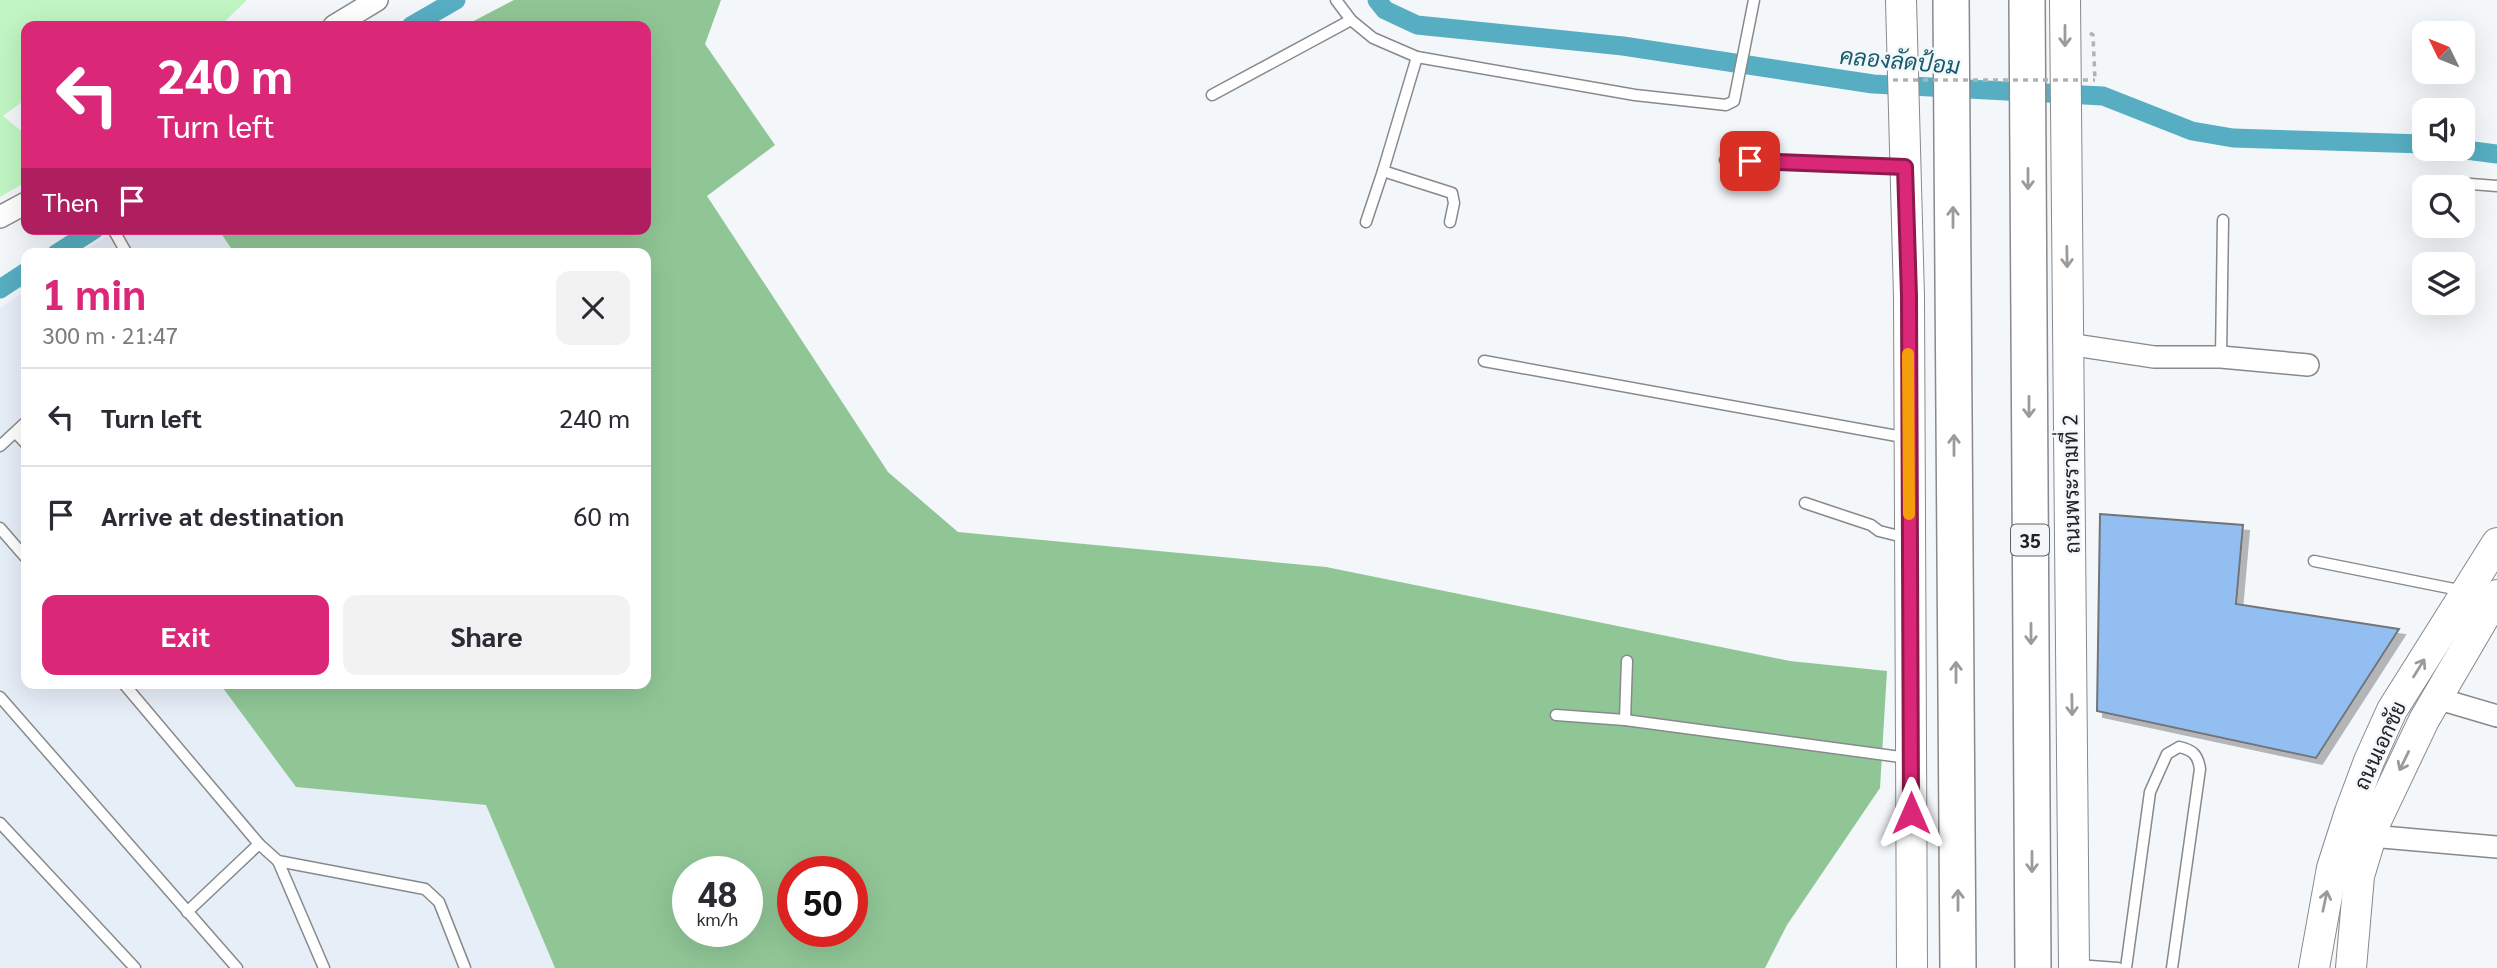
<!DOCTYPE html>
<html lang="en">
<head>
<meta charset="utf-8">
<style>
  :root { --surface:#fff; --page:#f2f2f3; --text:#2b2b33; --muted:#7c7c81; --line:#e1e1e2; --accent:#db2777 }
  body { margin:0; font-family:Georgia,Sarabun,serif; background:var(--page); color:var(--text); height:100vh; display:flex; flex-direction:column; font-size:26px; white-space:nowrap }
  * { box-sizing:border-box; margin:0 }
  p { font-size:23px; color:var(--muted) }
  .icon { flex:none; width:38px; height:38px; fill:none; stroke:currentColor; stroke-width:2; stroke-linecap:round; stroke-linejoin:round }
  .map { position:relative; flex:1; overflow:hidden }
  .side { position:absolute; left:21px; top:248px; width:630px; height:441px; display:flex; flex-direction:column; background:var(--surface); border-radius:14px; box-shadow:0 7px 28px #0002 }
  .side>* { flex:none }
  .top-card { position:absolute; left:21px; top:21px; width:630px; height:214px; border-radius:14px; box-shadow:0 7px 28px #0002; background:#db2777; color:#fff; overflow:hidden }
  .needle { width:46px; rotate:313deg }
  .tools { position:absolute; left:2412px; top:21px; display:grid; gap:14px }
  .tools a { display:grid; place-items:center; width:63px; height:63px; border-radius:14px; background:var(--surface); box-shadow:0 7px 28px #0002; font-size:35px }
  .speed { position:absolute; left:672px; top:856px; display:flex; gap:14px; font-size:35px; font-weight:700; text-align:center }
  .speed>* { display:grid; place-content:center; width:91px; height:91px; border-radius:50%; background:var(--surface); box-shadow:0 7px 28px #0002; line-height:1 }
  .speed small { font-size:18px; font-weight:400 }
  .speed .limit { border:10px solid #d22; background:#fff; color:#111 }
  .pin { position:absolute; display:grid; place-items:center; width:60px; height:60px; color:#fff; margin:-30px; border-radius:14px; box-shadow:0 4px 10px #0006 }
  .me { position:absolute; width:77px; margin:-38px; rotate:0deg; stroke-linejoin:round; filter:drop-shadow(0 0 5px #0008) }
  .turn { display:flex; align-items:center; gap:24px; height:147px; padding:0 21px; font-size:32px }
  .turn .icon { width:91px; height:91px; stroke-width:2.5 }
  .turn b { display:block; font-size:49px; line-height:60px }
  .then { display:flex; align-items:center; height:66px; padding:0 21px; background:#0003; gap:14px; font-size:26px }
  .round { display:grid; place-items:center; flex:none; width:74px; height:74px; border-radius:14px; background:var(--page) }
  .overview { display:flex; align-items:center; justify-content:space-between; height:119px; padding:0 21px }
  h1 { font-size:42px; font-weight:700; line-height:52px; color:var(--accent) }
  .primary-button { display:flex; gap:14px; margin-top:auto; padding:14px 21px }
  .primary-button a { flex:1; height:80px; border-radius:14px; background:var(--accent); color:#fff; font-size:28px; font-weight:700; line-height:80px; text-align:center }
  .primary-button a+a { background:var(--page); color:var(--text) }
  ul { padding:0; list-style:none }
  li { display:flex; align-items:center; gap:21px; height:98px; padding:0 21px; border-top:2px solid var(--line) }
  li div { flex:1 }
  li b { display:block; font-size:26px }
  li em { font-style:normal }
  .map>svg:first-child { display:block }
  .built { fill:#e6eef8 }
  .green { fill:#c0f5c4 }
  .forest { fill:#90c696; fill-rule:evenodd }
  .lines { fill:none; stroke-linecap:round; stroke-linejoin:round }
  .canal { stroke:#57aec2; stroke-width:19 }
  .building { fill:#92bef2; stroke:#727477; stroke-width:2; filter:url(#shadow) }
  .service-casing { stroke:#87898c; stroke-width:13 }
  .minor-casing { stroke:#87898c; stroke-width:24 }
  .secondary-casing { stroke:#87898c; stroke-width:32 }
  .trunk-casing { stroke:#87898c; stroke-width:38 }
  .path { stroke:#b0b2b4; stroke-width:3.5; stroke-dasharray:5 5; stroke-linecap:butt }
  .service { stroke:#fff; stroke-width:10 }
  .minor { stroke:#fff; stroke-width:21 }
  .secondary { stroke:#fff; stroke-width:30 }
  .trunk { stroke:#fff; stroke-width:35 }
  .path-bridge { stroke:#b0b2b4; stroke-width:3.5; stroke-dasharray:5 5; stroke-linecap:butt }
  .oneway { stroke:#9b9b9c }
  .route-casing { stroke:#8e194d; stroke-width:18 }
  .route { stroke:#db2777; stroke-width:12 }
  .slow { stroke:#f59e0b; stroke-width:12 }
  .labels { text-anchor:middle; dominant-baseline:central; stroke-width:5; stroke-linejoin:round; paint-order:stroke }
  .shield { fill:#f4f7fa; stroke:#606163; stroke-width:2 }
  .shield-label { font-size:19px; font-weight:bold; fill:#202122 }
  .street-label { font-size:21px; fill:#202122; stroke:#f4f7fa }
  .water-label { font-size:23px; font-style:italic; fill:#145c6b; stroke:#f4f7fa }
</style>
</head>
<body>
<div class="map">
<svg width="2497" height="968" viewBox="0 0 2497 968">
  <defs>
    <filter id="shadow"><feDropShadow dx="6" dy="6" stdDeviation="0" flood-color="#0004"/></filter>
  </defs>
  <rect width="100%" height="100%" fill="#f4f7fa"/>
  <g class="built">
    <polygon points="117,229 218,229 235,254 81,254"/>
    <polygon points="26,290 26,684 220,684 296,787 486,805 555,968 0,968 0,308"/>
  </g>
  <polygon class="green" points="0,0 247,0 220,26 26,26 26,99 3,116 26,135 26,182 0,197"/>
  <path class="forest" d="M514 0H721L705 44 775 145 707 196 888 472 958 532 1326 567 1790 661 1887 671 1880 788 1787 925 1765 968H555L486 805 296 787 220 684H646V254H235L218 229H646V26H464ZM688 872H747V931H688ZM793 872H852V931H793Z"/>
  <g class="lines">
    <g class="canal">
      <polyline points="1377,0 1385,10 1417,25 1623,46 1873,84 2103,96 2192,131 2233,138 2424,144"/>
      <polyline points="411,26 456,0"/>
      <polyline points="2458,149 2497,154"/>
      <polyline points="56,254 95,229"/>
      <polyline points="0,289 26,272"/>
    </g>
  </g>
  <polygon class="building" points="2100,514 2243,525 2236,604 2399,629 2316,758 2097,711"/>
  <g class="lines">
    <defs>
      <g id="service">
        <polyline points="1336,0 1351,20 1373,38 1417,57 1635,95 1726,105 1734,101 1754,0"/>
        <polyline points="1417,57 1383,171 1452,193 1454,203 1450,222"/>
        <polyline points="1212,95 1351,20"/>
        <polyline points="1725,160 1902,167"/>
        <polyline points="2445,182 2497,186"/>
        <polyline points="1366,222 1383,171"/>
        <polyline points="113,229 127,254"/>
        <polyline points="2221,357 2223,220"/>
        <polyline points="1484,361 1908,438"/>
        <polyline points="16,433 26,444"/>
        <polyline points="0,446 26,422"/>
        <polyline points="1805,503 1871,525 1879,531 1907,538"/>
        <polyline points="0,528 26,558"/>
        <polyline points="2314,561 2464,591"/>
        <polyline points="124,684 259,844"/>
        <polyline points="0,697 237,968"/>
        <polyline points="1556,715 1625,720 1908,758"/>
        <polyline points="1625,720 1627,661"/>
        <polyline points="0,823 135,968"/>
        <polyline points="278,861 324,968"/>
        <polyline points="187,912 259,844 278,861 425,889 439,902 465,968"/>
        <polyline points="2077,965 2118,968"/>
        <path d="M2126 968 2150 792 2167 754 2179 747C2193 750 2198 755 2200 769L2172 968"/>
      </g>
      <g id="minor">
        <polyline points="334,26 377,0"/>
        <polyline points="0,217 26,203"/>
        <polyline points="2068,344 2154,357 2221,357 2308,365"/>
        <polyline points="2436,698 2497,716"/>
        <polyline points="2371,836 2497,847"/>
      </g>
      <g id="secondary">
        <polyline points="1901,0 1909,297 1912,968"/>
        <polyline points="2065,0 2074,968"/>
        <polyline points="2314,968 2332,868 2350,812 2369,761 2392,710 2497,543"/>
        <polyline points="2351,968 2359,876 2375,823 2424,720 2497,595"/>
      </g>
      <g id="trunk">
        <polyline points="1951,0 1958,968"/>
        <polyline points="2027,0 2033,968"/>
      </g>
    </defs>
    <use href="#service" class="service-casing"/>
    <use href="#minor" class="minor-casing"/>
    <use href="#secondary" class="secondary-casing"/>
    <use href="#trunk" class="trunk-casing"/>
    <polyline class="path" points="2090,33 2093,35 2095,80"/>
    <use href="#service" class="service"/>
    <use href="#minor" class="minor"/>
    <use href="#secondary" class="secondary"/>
    <use href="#trunk" class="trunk"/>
    <polyline class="path-bridge" points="1893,80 2095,80"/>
  </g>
  <defs><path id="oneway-shaft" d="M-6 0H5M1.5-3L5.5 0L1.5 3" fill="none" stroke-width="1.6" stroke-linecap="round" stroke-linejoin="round" transform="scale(1.75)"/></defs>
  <g class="oneway">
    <use href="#oneway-shaft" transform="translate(2065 36) rotate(90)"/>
    <use href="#oneway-shaft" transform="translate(2028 179) rotate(90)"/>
    <use href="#oneway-shaft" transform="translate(1953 217) rotate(-90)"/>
    <use href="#oneway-shaft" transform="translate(2067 257) rotate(89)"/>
    <use href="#oneway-shaft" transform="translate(2029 407) rotate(90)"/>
    <use href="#oneway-shaft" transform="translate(1954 445) rotate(-90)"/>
    <use href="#oneway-shaft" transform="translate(2031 634) rotate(90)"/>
    <use href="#oneway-shaft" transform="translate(2419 668) rotate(-58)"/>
    <use href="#oneway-shaft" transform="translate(1956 672) rotate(-90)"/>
    <use href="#oneway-shaft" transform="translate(2072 705) rotate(89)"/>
    <use href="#oneway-shaft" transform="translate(2404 761) rotate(116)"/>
    <use href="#oneway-shaft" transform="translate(2032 862) rotate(90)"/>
    <use href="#oneway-shaft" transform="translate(1958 900) rotate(-90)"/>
    <use href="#oneway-shaft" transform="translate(2325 901) rotate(-78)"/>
  </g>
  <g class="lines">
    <defs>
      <polyline id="route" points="1750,161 1905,167 1909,296 1911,813"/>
    </defs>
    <use href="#route" class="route-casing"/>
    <use href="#route" class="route"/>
    <polyline class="slow" points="1908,354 1909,514"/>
  </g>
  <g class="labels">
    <rect class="shield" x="2011" y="524.5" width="38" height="31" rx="5"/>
    <g class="shield-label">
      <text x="2030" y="540">35</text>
    </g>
    <g class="street-label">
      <text transform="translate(2070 484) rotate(-91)">ถนนพระรามที่ 2</text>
      <text transform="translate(2379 745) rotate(-65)">ถนนเอกชัย</text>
    </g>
    <g class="water-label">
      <text transform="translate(1900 59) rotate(5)">คลองลัดป้อม</text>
    </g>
  </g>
</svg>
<div class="tools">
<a><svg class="needle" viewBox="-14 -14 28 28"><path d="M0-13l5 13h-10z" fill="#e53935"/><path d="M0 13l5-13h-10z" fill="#7c7c81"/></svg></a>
<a><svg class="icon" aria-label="sound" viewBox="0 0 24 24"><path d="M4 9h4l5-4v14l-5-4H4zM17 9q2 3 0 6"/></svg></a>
<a><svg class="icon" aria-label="search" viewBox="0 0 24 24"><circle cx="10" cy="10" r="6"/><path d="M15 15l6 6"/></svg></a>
<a><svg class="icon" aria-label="layers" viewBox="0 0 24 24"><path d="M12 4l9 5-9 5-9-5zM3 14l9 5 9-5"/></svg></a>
</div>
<div class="speed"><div>48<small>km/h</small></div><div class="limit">50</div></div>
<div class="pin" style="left:1750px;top:161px;background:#d93025"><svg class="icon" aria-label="arrive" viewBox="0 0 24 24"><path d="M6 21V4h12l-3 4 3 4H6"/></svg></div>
<svg class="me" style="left:1911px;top:813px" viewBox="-20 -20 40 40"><path d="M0-17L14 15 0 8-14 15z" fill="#db2777" stroke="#fff" stroke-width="4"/></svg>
<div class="top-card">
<div class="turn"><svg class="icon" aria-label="left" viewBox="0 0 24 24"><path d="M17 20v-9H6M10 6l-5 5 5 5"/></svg><div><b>240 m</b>Turn left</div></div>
<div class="then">Then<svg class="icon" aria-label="arrive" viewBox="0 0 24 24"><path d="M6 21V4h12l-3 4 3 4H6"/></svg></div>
</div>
<section class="side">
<div class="overview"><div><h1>1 min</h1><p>300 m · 21:47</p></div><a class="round"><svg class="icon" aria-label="close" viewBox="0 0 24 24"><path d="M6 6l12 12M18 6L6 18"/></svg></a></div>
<ul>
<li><svg class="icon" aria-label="left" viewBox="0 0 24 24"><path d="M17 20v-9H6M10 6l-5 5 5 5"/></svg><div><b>Turn left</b></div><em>240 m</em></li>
<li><svg class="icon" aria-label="arrive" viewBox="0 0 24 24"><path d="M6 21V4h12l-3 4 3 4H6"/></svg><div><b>Arrive at destination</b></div><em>60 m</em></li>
</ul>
<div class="primary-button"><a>Exit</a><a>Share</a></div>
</section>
</div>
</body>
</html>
